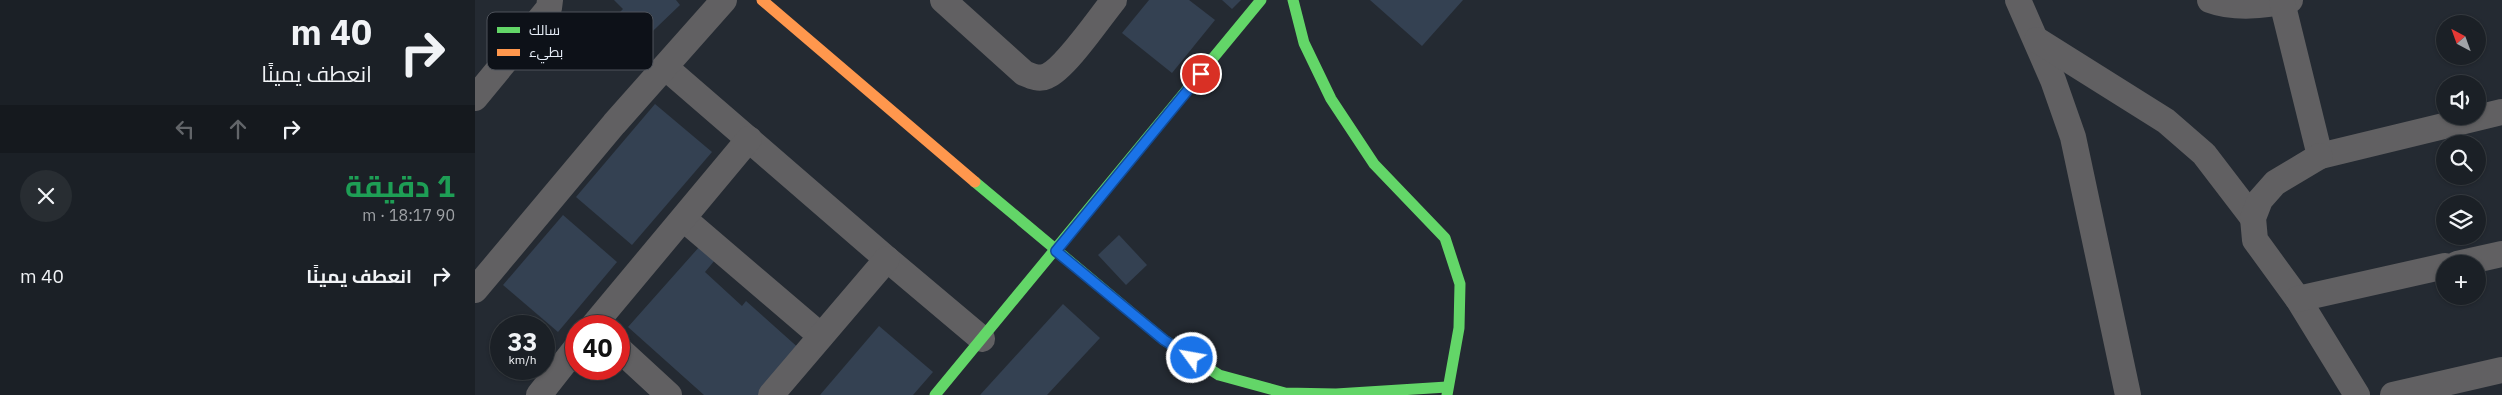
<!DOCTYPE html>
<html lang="ar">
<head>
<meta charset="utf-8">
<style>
  :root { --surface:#1b2026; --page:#282d32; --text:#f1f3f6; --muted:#a0a3a7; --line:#393e43 }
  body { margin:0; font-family:"IBM Plex Sans",Cairo,sans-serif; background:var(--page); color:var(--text); direction:rtl; height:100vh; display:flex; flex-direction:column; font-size:19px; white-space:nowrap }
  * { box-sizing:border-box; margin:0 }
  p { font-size:16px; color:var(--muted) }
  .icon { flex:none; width:28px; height:28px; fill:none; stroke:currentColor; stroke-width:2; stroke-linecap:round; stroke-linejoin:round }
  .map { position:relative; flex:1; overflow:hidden; direction:ltr }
  .side { display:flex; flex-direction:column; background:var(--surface); width:475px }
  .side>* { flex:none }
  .banner { background:#1b2026; color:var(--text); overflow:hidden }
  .needle { width:32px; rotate:319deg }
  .buttons { position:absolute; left:1961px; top:15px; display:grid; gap:10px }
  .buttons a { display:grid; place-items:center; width:50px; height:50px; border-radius:50%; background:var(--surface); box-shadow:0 1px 4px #0004,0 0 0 1px var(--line); font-size:25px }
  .speed { position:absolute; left:15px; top:315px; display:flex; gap:10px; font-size:25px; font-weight:700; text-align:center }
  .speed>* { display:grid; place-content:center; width:65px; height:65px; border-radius:50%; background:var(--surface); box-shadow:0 1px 4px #0004,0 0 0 1px var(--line); line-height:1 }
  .speed small { font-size:12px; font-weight:400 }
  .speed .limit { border:8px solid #d22; background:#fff; color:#111 }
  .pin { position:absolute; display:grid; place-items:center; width:42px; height:42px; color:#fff; margin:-21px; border:2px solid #fff; border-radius:50%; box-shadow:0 1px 5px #0007 }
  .me { position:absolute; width:55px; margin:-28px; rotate:302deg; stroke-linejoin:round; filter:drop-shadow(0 0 4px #0008) }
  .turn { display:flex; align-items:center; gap:18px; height:105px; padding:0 20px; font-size:22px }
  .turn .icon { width:65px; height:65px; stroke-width:2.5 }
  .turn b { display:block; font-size:35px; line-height:42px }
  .lanes { display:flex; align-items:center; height:48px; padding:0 20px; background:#0003; justify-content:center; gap:25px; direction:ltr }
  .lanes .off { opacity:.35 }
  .round { display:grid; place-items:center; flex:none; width:52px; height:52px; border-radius:26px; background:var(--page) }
  .overview { display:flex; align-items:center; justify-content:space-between; height:85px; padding:0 20px }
  h1 { font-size:30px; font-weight:700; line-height:38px; color:#1e9e55 }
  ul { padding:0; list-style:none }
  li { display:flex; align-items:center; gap:15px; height:75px; padding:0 20px }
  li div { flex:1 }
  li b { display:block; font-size:19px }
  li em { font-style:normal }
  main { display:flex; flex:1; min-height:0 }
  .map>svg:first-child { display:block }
  .building { fill:#344152 }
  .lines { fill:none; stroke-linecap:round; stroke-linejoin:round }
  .street { stroke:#616062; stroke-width:26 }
  .fast { stroke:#63d668; stroke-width:11 }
  .slow { stroke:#ff974d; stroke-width:11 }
  .route-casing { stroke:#114b97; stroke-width:12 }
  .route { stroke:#1a73e8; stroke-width:9 }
  .key { fill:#0d1118; stroke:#4e535b; stroke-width:1 }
  .key-label { font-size:14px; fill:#e5ecf6 }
</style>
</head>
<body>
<main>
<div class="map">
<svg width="2027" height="395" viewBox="0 0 2027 395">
  <rect width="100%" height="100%" fill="#242a32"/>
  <g class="building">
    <polygon points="139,0 201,0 205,5 158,50 133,24 148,9"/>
    <polygon points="674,0 714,0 740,20 697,73 647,33"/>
    <polygon points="747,0 766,0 757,9"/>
    <polygon points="895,0 988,0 947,46"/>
    <polygon points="180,104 237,152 157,245 101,197"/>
    <polygon points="88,215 142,262 83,332 28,285"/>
    <polygon points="644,235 672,265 651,285 623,255"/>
    <polygon points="225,246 240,260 230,272 267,306 271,301 327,351 287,395 229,395 153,327"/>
    <polygon points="588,304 625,338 572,395 505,395"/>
    <polygon points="404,326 458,372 438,395 345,395"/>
  </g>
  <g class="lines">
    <g class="street">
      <path d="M468 0 549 73C556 76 564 80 572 76 590 69 625 17 639 0"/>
      <polyline points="1543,0 1578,80 1598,137 1653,395"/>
      <path d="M1735 0C1759 9 1791 6 1815 0"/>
      <polyline points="1807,2 1845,156 2027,112"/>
      <polyline points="1562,40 1691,121 1729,154 1778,218"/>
      <polyline points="190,67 412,259 507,339"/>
      <polyline points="0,98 74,8 75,0"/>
      <polyline points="1845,156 1800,183 1785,200 1778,218 1780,240 1823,299 1882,395"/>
      <polyline points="209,219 346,336"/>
      <polyline points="1982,264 2027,254"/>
      <polyline points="0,290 139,124 249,0"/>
      <polyline points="1823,299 1970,266"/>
      <polyline points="118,326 274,139"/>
      <polyline points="144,349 194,395"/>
      <polyline points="64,395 101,348"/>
      <polyline points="296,395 412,259"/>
      <polyline points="1918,395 2027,370"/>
    </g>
    <g class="fast">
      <polyline points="818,0 829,43 856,99 899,164 970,238 985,284 984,328 972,395"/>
      <polyline points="500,182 689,340 744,375 810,393 861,394 972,387"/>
      <polyline points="460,395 786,0"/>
    </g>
    <polyline class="slow" points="287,0 500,182"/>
  </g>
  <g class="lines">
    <defs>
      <polyline id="route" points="717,358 689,340 581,251 726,74"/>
    </defs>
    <use href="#route" class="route-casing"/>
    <use href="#route" class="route"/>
  </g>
  <rect x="12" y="12" width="166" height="58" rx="8" class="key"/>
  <rect x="22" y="27" width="23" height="6" fill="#63d668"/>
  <rect x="22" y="49" width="23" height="7" fill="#ff974d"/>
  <g class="key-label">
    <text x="54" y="35">سالك</text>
    <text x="54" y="57">بطيء</text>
  </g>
</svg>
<div class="buttons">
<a><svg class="needle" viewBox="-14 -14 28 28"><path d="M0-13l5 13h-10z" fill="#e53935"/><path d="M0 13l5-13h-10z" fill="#a0a3a7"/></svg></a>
<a><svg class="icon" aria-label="sound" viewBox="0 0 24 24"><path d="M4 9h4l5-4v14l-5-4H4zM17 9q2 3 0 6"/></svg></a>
<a><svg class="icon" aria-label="search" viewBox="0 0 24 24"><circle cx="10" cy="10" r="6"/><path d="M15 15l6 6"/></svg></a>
<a><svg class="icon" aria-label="layers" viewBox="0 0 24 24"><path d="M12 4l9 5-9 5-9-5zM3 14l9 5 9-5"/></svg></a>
<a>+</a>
</div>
<div class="speed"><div>33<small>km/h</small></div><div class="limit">40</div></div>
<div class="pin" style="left:726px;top:74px;background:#d93025"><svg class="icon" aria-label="arrive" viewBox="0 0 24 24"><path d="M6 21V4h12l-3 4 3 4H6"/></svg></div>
<svg class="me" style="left:717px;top:358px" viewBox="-20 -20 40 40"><circle r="17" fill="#1a73e8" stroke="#fff" stroke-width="3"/><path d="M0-11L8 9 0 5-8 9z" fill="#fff"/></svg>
</div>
<section class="side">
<div class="banner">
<div class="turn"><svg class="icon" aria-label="right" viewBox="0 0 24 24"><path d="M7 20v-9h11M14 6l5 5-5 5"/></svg><div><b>40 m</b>انعطف يمينًا</div></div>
<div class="lanes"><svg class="icon off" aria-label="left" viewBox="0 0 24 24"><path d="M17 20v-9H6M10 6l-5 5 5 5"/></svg><svg class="icon off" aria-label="ahead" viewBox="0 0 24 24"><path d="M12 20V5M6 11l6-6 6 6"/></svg><svg class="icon" aria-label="right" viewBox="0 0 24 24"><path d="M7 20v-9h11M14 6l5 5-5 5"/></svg></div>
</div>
<div class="overview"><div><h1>1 دقيقة</h1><p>90 m · 18:17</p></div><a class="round"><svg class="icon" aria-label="close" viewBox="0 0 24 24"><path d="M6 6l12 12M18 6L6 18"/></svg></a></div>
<ul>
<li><svg class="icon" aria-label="right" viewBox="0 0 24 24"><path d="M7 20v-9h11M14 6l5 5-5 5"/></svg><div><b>انعطف يمينًا</b></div><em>40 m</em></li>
</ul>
</section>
</main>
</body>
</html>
